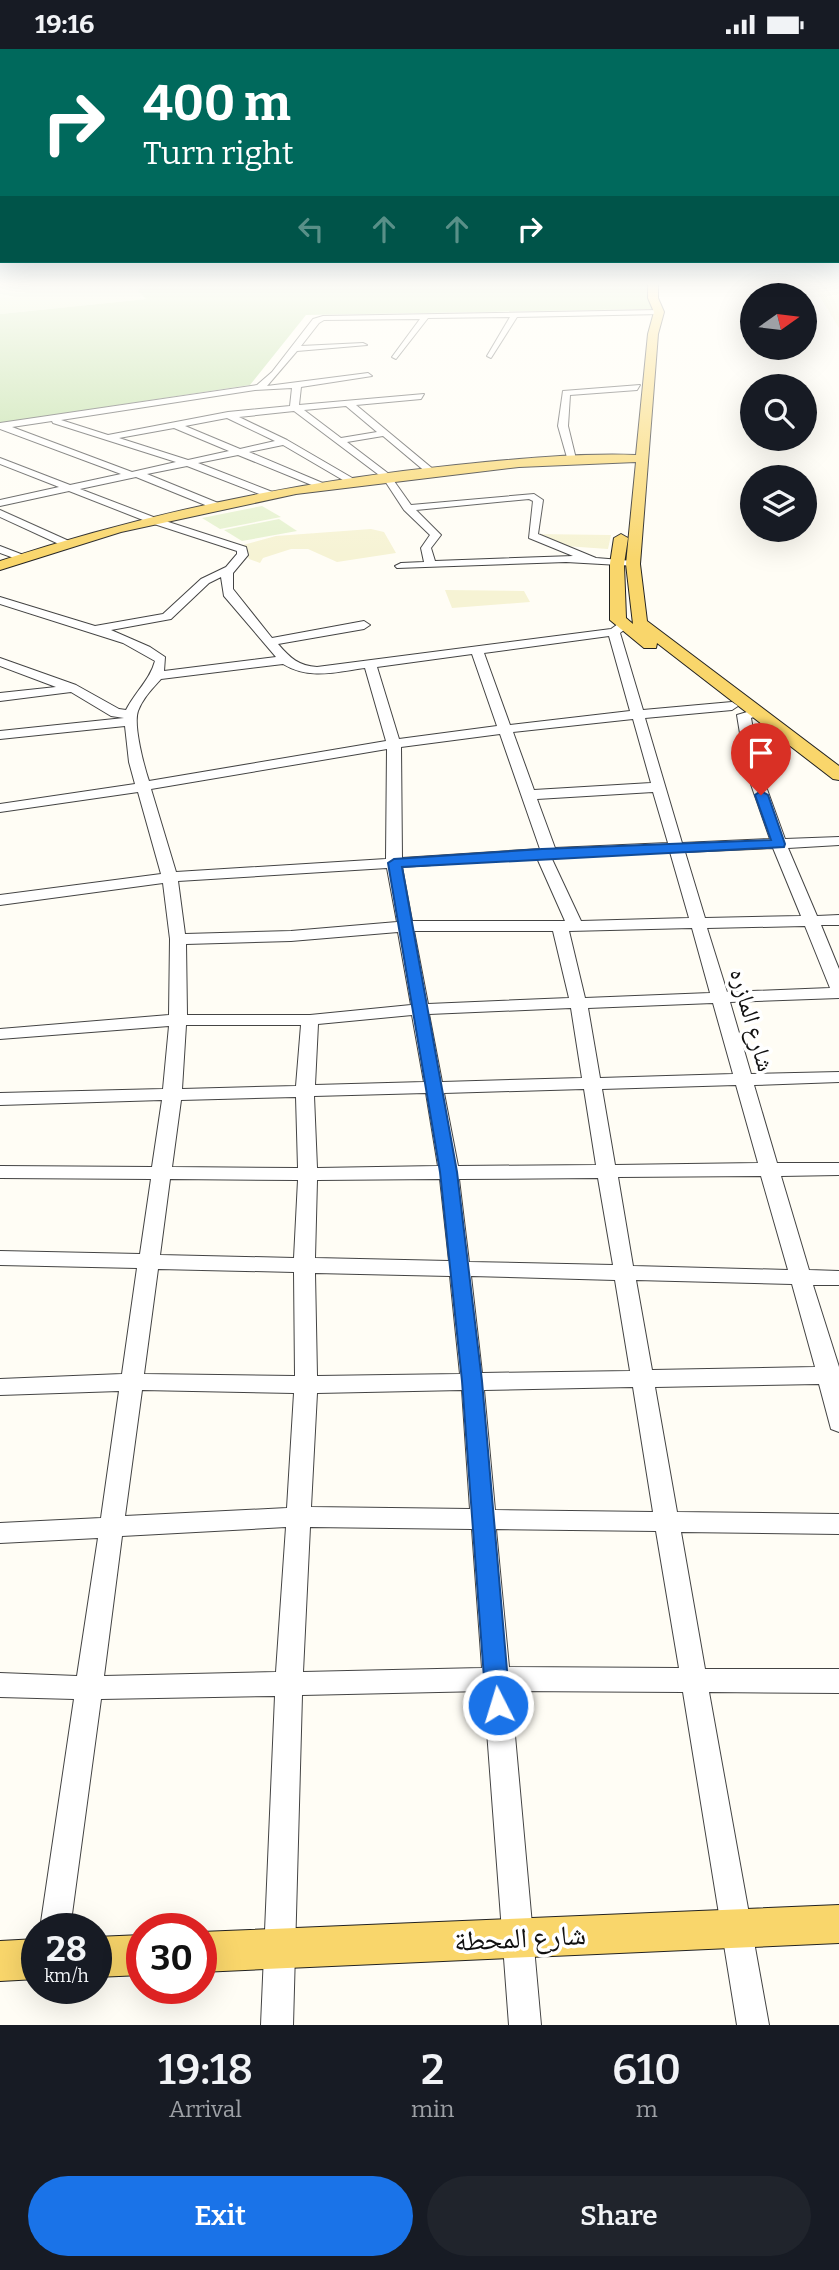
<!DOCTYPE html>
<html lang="en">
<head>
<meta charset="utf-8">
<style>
  :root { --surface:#171b24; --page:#20242c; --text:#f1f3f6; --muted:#9ea1a6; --accent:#1a73e8 }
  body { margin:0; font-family:Bitter,"Noto Naskh Arabic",serif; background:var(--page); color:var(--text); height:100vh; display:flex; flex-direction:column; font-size:26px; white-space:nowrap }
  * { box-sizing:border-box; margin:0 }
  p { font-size:23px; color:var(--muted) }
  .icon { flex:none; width:38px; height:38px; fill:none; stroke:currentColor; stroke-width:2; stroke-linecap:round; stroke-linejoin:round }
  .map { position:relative; height:1976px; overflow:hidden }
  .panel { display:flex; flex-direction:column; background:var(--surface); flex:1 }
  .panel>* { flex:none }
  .banner { position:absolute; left:0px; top:0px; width:840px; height:214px; box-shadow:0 7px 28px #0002; background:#00695c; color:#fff; overflow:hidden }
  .needle { width:46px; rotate:76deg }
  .buttons { position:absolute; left:740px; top:234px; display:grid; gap:14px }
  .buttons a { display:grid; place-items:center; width:77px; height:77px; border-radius:50%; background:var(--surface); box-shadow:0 7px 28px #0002; font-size:35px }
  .speed { position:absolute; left:21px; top:1864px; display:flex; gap:14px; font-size:35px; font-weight:700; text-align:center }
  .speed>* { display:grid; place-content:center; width:91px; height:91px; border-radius:50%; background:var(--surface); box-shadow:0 7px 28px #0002; line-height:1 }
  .speed small { font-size:18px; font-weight:400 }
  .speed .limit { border:10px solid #d22; background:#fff; color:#111 }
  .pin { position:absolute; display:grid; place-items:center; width:60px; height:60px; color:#fff; margin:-72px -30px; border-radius:50% 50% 50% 0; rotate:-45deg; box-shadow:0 0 7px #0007 }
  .pin .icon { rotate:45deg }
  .me { position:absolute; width:77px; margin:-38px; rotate:355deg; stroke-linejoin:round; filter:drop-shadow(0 0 5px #0008) }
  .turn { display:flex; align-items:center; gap:24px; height:147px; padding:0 28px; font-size:32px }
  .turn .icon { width:91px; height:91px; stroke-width:2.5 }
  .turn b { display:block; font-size:49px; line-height:60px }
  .lanes { display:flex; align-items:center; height:66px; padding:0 28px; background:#0003; justify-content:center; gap:35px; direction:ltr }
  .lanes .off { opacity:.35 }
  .eta { display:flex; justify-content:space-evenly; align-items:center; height:119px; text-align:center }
  .eta b { font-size:42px; font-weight:600; line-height:49px }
  .primary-button { display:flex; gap:14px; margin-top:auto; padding:14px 28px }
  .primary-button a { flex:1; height:80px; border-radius:42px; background:var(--accent); color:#fff; font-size:28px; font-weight:600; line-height:80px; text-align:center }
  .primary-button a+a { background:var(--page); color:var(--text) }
  .status { display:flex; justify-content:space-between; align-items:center; height:49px; padding:0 35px; background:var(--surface); direction:ltr }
  .status svg { height:19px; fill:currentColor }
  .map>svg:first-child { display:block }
  .farmland { fill:#f6f3d4 }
  .green { fill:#d5ebbd }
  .forest { fill:#b9dc9c }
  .pitch { fill:#e6f2cf }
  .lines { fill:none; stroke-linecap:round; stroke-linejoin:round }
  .minor-casing { stroke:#444; stroke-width:2 }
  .major-casing { stroke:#222; stroke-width:2 }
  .minor { fill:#fff; fill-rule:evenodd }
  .major { fill:#f9d66b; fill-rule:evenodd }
  .route { fill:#1a73e8; stroke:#114b97; stroke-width:2 }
  .labels { text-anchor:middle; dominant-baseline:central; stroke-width:7; stroke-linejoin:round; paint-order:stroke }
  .street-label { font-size:24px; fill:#111; stroke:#fff }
  .near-street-label { font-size:28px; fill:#111; stroke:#fff }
</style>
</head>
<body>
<div class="status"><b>19:16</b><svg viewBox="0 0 49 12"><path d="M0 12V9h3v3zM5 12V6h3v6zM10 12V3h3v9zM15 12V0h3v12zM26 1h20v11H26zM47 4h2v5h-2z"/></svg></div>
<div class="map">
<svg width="839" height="1976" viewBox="0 0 839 1976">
  <rect width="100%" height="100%" fill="#fffdf5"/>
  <g class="farmland">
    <polygon points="811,233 839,233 839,279"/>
    <polygon points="371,480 384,483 396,504 337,513 308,500 291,500 263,509 260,514 249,510 243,496 276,487"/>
    <polygon points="533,485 611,486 608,500 565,497"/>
    <polygon points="445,541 524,542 530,553 452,559"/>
  </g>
  <polygon class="green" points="0,233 145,233 141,237 147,250 0,265"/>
  <polygon class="forest" points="145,233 653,233 652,260 306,266 250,336 0,374 0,265 146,250 138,242"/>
  <g class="pitch">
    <polygon points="262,457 281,468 220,480 202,469"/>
    <polygon points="279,470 297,482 242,492 224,481"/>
  </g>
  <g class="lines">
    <defs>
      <g id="minor">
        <path d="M659 261 662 265 517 268 491 309 487 307 510 268 428 269 396 310 392 308 420 270 324 271 319 274 301 297 363 294 367 296 297 302 267 337 368 324 372 327 301 338 299 356 424 345 421 350 356 356 433 420V424H427L383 387 347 393 389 425 411 456 534 445 543 451 538 485 596 509 633 512 638 515 637 517 566 513 397 519 395 517 401 514 424 513 421 499 430 486 404 461 383 429 294 362 239 368 287 391 354 430V434H348L283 396 249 403 325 435V439H319L238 406 198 414 275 444V448H267L187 417 147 425 223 456V460H215L136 428 80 440 156 469 246 498 248 506 233 524V540L272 589 364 572 370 576 364 580 278 595C290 609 299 617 317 618L611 580 618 575H626L628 578 620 584 643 661 732 653 738 657 732 661 645 669 682 794 770 790 746 721 737 666 757 660 764 664 751 669 760 721 785 790 839 788V796L788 799 817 867 839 866V876H821L839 920V949L730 953 751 1025 839 1023V1033L754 1036 777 1114H839V1126L781 1127 809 1221 839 1222V1236H813L839 1318V1383L831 1380 819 1335 655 1338 677 1463 839 1465V1485L681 1483 705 1620H839V1644L709 1643 769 1976H737L683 1643 511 1642 541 1976H509L484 1642 302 1646 293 1976H261L275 1647 101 1650 70 1880H40L74 1650 0 1648V1624L77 1627 98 1489 0 1494V1474L101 1469 119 1342 0 1346V1330L122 1325 137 1219 0 1216V1202L140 1205 151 1130 0 1129V1117L152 1118 162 1051 0 1056V1044L163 1040 169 977 0 990V980L169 966 170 890 163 834 0 856V846L161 825 138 743 0 763V755L135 735 129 713 125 677 0 690V682L124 669 111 667 71 643 0 652V644L56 638 0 617V609L76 636 119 660 126 661C135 643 150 631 155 612L123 594 0 555V548L95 577 163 565 201 530 226 518 237 505V502L148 473 69 442 0 457V451L59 438 0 415V409L70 436 121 425 0 380V374L257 336 272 323 313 270 323 267ZM292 339 290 357 228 363 108 386 61 371 255 341ZM346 357 377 383 341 389 304 361ZM227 369 275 392 240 400 185 377ZM52 372 53 374 176 413 132 423 12 378ZM174 379 229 402 188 411 119 389ZM529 450 533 452 529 489 573 507 435 512 431 499 441 486 416 461ZM221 528 224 547 276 608 164 622 165 608 150 598 111 581 171 570 209 534ZM609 587 630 662 510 676 484 604ZM472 605 497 677 399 690 377 618ZM283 615C309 631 336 623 365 619L386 692 149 732C144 717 133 676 138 662 143 649 152 640 161 630ZM633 670 651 734 534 741 513 683ZM500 685 540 800 402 809 401 698ZM387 700 386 810 176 823 151 740ZM653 743 668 794 555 799 537 750ZM773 799 801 867 705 869 685 803ZM670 803 689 869 581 872 551 808ZM537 809 565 872H412L402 818ZM387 819 397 873 291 882 185 885 178 832ZM805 877 830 939 727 943 707 879ZM692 879 710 944 585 949 569 882ZM414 882H553L569 949 428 955ZM398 883 411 956 310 966H187L186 895 291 892ZM713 954 733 1025 600 1029 588 959ZM571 959 582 1029 442 1033 429 965ZM412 966 424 1033 315 1036 318 975ZM186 976H301L296 1037 182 1040ZM736 1036 758 1114 615 1116 602 1040ZM584 1040 596 1116 458 1117 444 1044ZM426 1044 438 1117 317 1119 314 1047ZM296 1048 298 1119 172 1118 181 1051ZM761 1127 788 1221 633 1217 618 1128ZM598 1129 613 1216 469 1213 459 1130ZM170 1130 298 1131 294 1209 160 1206ZM440 1130 449 1212 315 1209 317 1131ZM158 1220 294 1223 295 1327 144 1325ZM315 1224 450 1227 460 1325 317 1327ZM471 1227 615 1231 630 1322 482 1324ZM636 1231 792 1235 815 1318 652 1321ZM633 1338 653 1463 495 1461 484 1341ZM142 1341 294 1344 287 1459 125 1467ZM462 1341 470 1460 311 1458 317 1344ZM286 1478 276 1623 104 1627 122 1487ZM310 1478 472 1480 482 1619 303 1623ZM496 1480 656 1482 679 1619 509 1618Z"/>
        <polygon points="640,336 637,341 570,346 568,377 576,410 568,412 558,377 563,342"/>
        <polygon points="0,461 69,492 70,494 61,496 0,468"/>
        <polygon points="0,497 26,507 27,509 22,512 0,504"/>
      </g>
      <g id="major">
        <path d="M648 233H658V249L664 263 658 285 640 515 647 572 839 717V731L833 730 657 594 656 599H644L610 571V515L614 489 621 485 628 489 624 515 626 569 633 575 626 515 636 413 519 418 296 445 121 483 0 521V512C149 463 300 432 456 416 516 410 576 404 636 406L648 285 654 263 648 249Z"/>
        <polygon points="839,1856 839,1894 201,1923 201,1883"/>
        <polygon points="142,1886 142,1926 96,1928 96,1888"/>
        <polygon points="37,1890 37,1930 0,1932 0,1892"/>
      </g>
    </defs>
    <use href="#minor" class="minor-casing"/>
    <use href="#major" class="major-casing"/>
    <use href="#minor" class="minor"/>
    <use href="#major" class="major"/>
  </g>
  <linearGradient id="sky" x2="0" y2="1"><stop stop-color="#95c6ee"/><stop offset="0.46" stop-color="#fffefa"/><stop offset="1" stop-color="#fffefa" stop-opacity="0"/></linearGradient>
  <rect width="839" height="510" fill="url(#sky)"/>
  <polygon class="route" points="761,742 768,746 785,795 784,798 402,818 457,1123 482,1332 510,1656 507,1663 498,1667 489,1663 486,1656 462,1332 440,1123 388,814 394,810 542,800 771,791 755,746"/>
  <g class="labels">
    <g class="street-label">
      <text transform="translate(752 971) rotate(74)">شارع المازره</text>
    </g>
    <g class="near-street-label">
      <text transform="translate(520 1889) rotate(-3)">شارع المحطة</text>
    </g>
  </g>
</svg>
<div class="buttons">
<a><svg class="needle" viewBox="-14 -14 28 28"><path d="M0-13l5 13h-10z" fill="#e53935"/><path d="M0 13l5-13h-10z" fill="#9ea1a6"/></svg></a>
<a><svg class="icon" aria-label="search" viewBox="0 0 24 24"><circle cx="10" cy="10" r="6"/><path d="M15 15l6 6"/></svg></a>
<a><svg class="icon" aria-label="layers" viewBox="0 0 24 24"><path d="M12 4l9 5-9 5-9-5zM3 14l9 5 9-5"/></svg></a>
</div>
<div class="speed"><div>28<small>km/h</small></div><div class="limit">30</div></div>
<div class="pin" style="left:761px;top:746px;background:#d93025"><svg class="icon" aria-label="arrive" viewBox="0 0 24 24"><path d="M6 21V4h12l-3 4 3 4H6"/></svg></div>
<svg class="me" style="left:498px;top:1656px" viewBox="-20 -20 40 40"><circle r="17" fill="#1a73e8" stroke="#fff" stroke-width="3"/><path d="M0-11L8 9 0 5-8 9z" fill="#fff"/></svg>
<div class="banner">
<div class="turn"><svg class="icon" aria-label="right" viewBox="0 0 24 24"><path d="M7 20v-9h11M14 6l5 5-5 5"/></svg><div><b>400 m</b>Turn right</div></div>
<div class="lanes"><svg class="icon off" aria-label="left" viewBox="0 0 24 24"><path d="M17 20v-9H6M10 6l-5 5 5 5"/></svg><svg class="icon off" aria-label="ahead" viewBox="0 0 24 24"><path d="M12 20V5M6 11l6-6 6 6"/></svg><svg class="icon off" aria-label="ahead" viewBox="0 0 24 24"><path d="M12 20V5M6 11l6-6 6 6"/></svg><svg class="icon" aria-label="right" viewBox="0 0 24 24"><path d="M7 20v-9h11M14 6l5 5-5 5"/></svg></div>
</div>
</div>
<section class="panel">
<div class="eta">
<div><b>19:18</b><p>Arrival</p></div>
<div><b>2</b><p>min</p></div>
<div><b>610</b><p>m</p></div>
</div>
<div class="primary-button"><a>Exit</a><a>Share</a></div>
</section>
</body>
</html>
